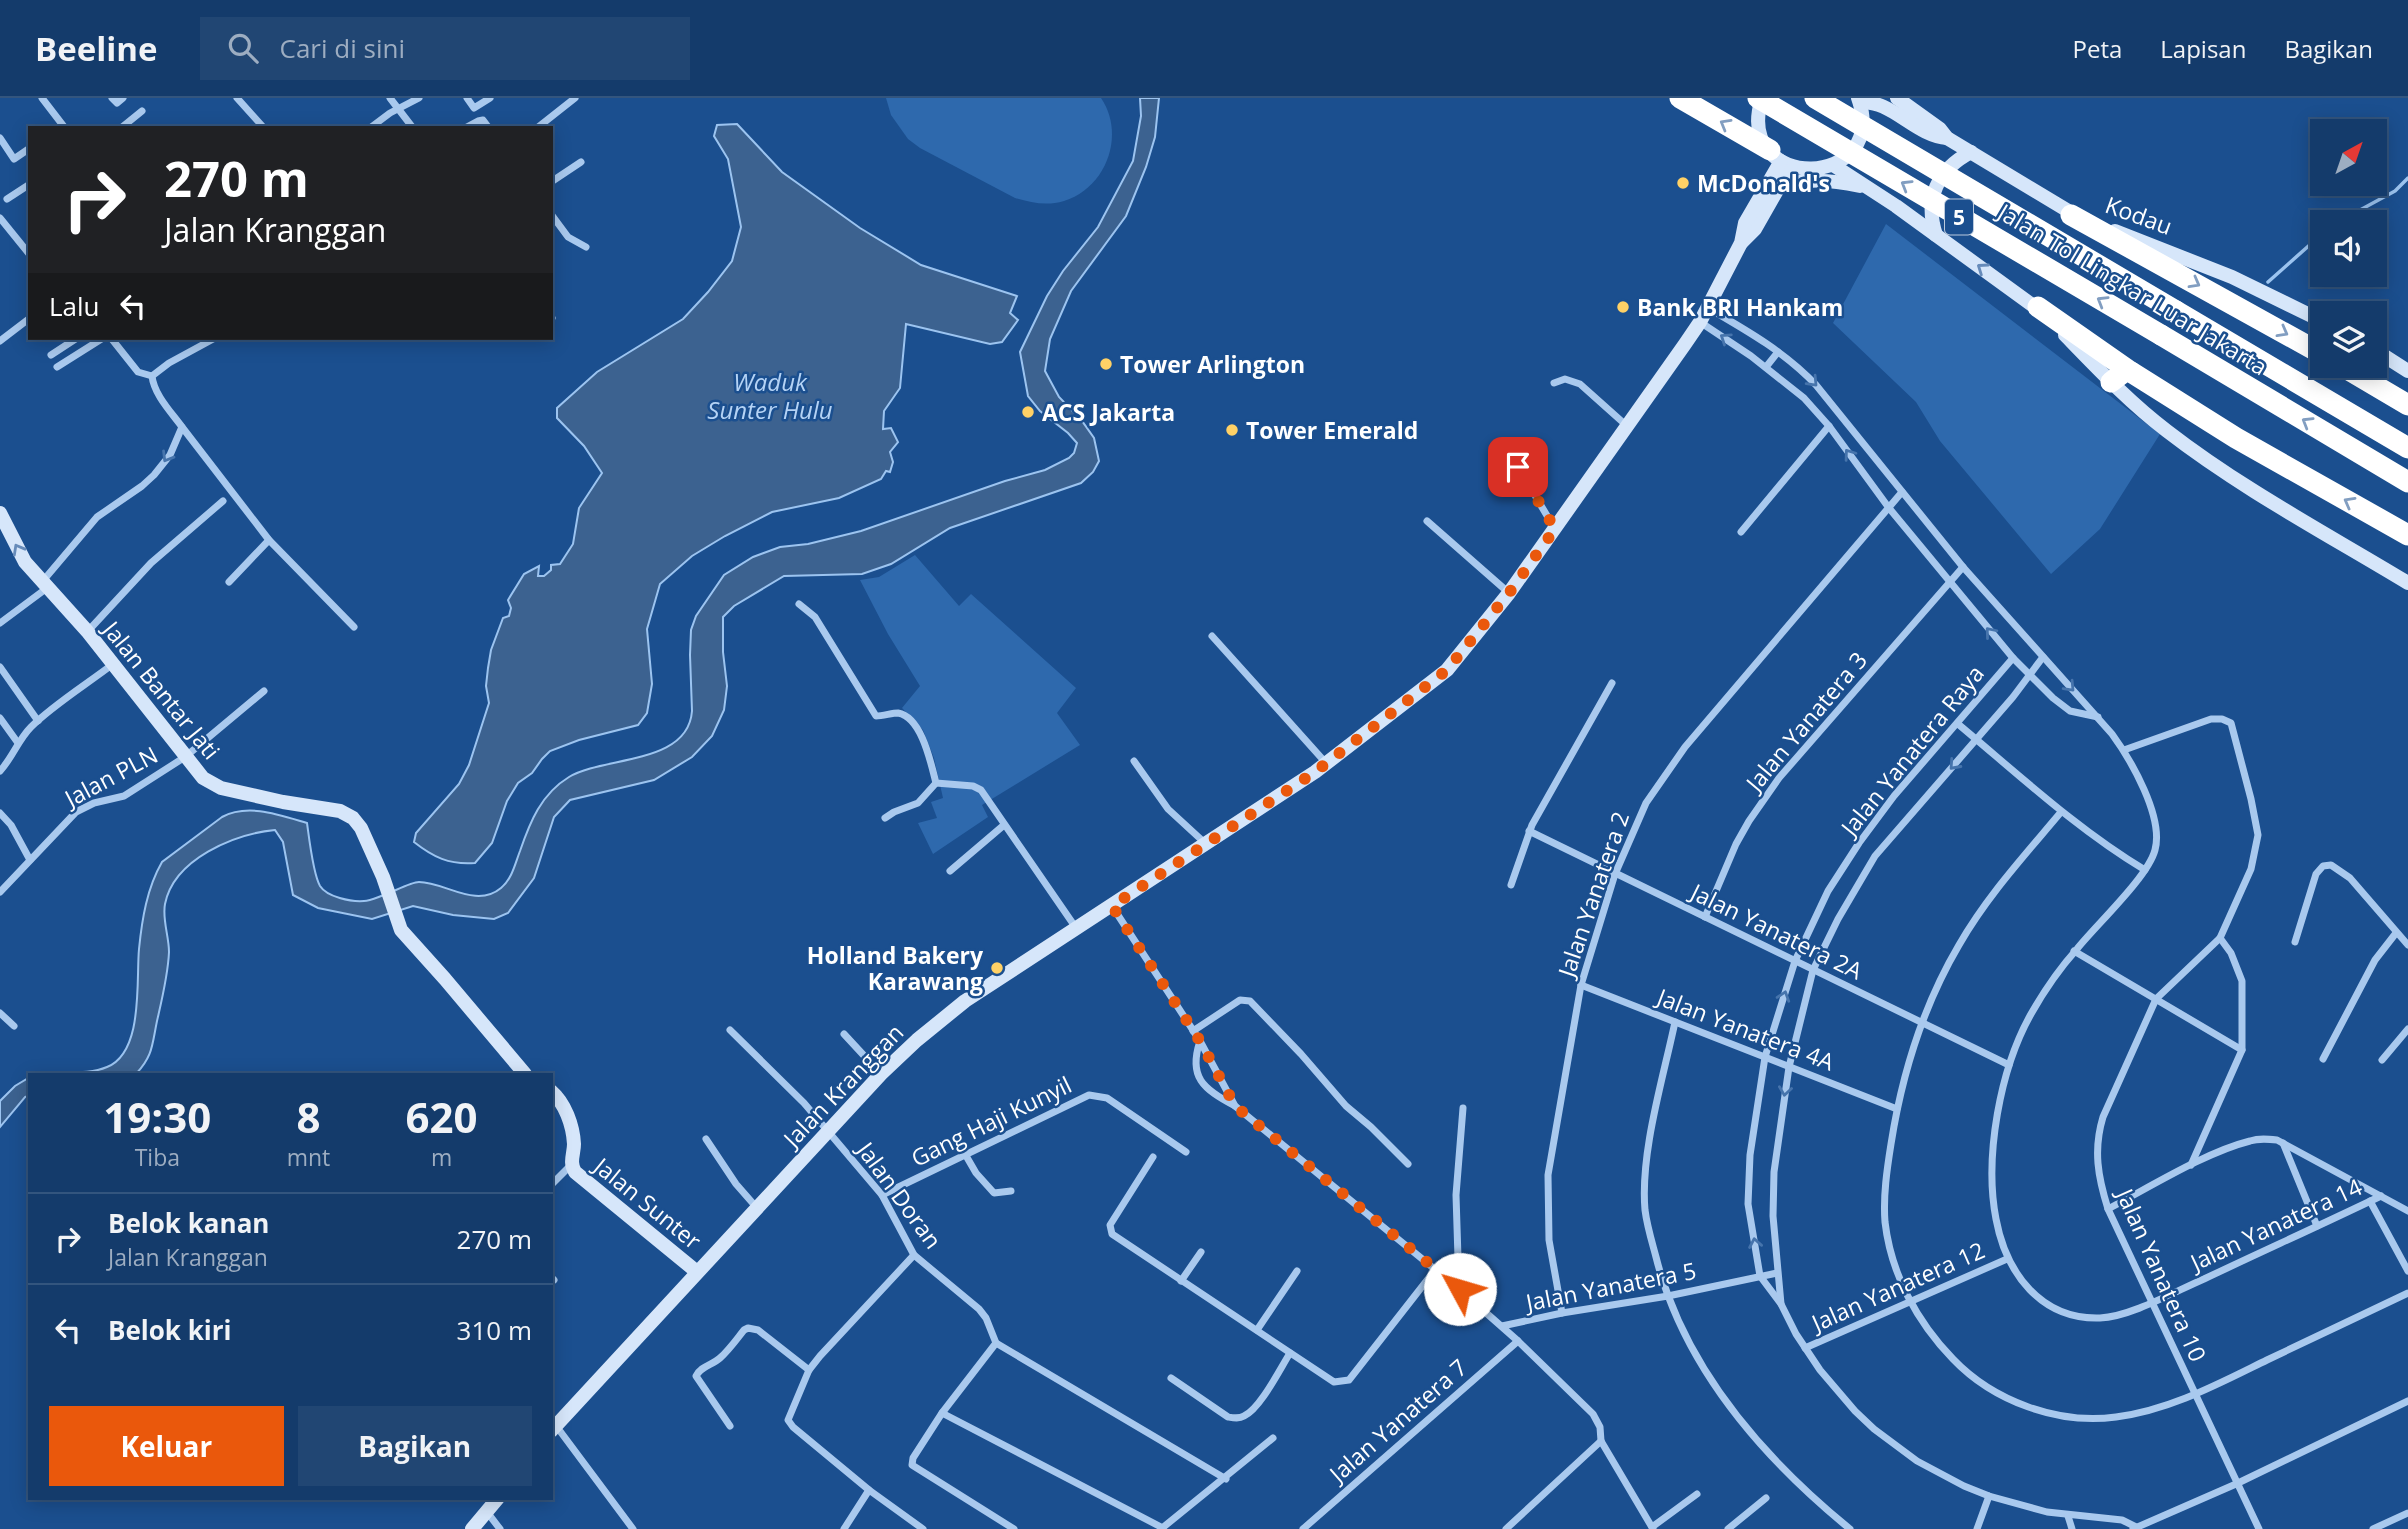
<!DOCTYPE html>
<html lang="id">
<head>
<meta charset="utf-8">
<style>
  :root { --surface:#143b6b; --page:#214673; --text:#f1f3f6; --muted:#9dadc1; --line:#33557e; --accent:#ea580c }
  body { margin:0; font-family:"Open Sans",sans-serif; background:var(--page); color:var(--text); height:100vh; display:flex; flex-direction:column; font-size:26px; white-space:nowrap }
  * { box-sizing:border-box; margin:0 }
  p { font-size:23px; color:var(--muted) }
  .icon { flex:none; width:38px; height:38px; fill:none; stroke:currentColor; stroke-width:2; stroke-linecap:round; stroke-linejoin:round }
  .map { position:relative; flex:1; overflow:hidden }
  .side { position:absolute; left:28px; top:975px; width:525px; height:427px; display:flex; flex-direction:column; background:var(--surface); border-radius:0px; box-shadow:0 4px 18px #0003,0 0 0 2px var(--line) }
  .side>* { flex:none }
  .banner { position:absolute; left:28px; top:28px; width:525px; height:214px; border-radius:0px; box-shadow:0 4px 18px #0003,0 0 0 2px var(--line); background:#202124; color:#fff; overflow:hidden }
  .needle { width:46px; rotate:40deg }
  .buttons { position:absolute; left:2310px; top:21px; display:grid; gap:14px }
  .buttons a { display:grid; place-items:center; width:77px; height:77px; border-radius:0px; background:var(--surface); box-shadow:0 4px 18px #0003,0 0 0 2px var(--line); font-size:35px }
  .pin { position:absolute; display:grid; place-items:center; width:60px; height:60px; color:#fff; margin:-30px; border-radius:14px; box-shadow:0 4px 10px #0006 }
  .me { position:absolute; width:77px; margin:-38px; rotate:309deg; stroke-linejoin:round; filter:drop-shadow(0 0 5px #0008) }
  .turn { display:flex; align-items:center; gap:24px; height:147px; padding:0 21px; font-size:32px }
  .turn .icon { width:91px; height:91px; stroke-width:2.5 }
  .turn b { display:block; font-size:49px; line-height:60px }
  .then { display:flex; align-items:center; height:66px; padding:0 21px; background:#0003; gap:14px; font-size:26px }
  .eta { display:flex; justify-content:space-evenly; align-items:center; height:119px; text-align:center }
  .eta b { font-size:42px; font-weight:700; line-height:49px }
  .button { display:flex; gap:14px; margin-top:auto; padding:14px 21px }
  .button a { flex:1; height:80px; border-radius:0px; background:var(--accent); color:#fff; font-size:28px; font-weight:700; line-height:80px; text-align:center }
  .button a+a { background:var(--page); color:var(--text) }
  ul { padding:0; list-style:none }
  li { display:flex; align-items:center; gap:21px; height:91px; padding:0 21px; border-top:2px solid var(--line) }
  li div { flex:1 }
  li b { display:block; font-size:26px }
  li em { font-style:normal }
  header { display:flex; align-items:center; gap:42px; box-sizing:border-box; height:98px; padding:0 35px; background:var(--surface); border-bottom:2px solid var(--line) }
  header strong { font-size:33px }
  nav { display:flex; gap:38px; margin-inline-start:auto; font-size:24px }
  .search { width:490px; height:63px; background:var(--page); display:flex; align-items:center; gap:18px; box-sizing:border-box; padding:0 24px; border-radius:0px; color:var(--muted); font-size:26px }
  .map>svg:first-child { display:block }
  .green { fill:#2e69ad }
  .water { fill:#3c6290; stroke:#9cc4f0; stroke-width:2 }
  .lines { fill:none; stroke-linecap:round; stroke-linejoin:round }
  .stream { stroke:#9cc4f0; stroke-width:3.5 }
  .street { stroke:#a9c9ee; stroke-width:7 }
  .secondary { stroke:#d6e6fa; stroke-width:14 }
  .highway { stroke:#fff; stroke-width:21 }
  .highway-bridge { stroke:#fff; stroke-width:21 }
  .oneway { stroke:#829ec1 }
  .oneway2 { stroke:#668bba }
  .oneway3 { stroke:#4674ac }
  .route { stroke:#ea580c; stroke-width:12; stroke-dasharray:0 21.6 }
  .poi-dot { fill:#ffd166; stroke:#1b4f8f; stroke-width:2.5 }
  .labels { text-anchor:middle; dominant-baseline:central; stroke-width:5; stroke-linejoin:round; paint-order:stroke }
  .shield { fill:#1b4f8f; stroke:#bbcadd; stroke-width:2 }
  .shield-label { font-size:21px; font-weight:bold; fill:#fff }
  .poi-label { font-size:23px; font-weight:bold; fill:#fff; stroke:#1b4f8f; text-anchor:start }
  .street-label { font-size:23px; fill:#fff; stroke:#1b4f8f }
  .water-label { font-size:24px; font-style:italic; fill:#b5d3f5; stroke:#1b4f8f }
</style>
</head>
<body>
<header>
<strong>Beeline</strong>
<div class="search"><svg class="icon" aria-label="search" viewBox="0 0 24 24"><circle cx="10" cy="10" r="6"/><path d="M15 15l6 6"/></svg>Cari di sini</div>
<nav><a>Peta</a><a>Lapisan</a><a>Bagikan</a></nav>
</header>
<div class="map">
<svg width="2408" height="1431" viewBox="0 0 2408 1431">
  <rect width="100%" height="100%" fill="#1b4f8f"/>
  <g class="green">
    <path d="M886 0H1101C1126 37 1106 90 1064 103 1047 108 1032 105 1015 100L920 50 908 41 891 17Z"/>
    <polygon points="1886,126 2160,336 2100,431 2051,476 1940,343 1916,304 1833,225"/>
    <polygon points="915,457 959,508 971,496 1076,590 1057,615 1080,647 982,707 988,719 933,756 918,725 937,720 931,704 943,700 934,660 923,632 902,610 920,588 888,536 860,482 879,479"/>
  </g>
  <g class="water">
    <path d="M1140 0H1159L1155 39 1146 69 1126 118 1071 193 1050 241 1045 273 1059 299 1082 323 1094 340 1099 363 1093 374 1081 385 950 430 891 466 862 476 784 478 734 508 723 519V554L727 588 724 612 712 638 692 659 654 682 570 702 554 719 534 780 508 815 494 821 453 817 413 808 372 821 318 810 293 797 283 744 275 732C234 736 174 761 165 806 162 821 169 838 169 854 168 877 162 901 157 923 152 947 153 958 136 976H38C60 972 86 978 107 969 144 954 136 882 139 851 142 821 147 790 162 764L222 719C248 705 280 717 307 725 309 739 313 776 320 788 327 799 351 804 364 803 370 803 378 799 384 797 393 794 411 784 419 784 445 784 476 811 501 790 512 781 515 766 520 753 530 724 541 696 569 679 604 658 688 667 692 613L690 557 691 532 696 518 724 477 753 459 780 449 808 446 861 433 1005 383 1045 372 1069 360 1074 355 1077 345 1068 335 1040 313 1028 298 1020 254 1047 198 1063 173 1098 129 1133 63 1141 18Z"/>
    <path d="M737 26 782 74 860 130 921 167 1017 198 1010 215 1018 222 1002 244 990 246 906 226 900 290 884 313 883 331 891 330 898 344 890 354 893 364 890 374 886 373 881 381 839 400 772 414 725 438 692 458 660 486 647 531 652 586 647 615 638 627 579 642 550 653 542 661 532 675 518 685 507 703 492 745 475 765C449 767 433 759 414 744L416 735 459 686 469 667 489 605 486 588 488 570 491 552 503 520 509 518 511 510 508 502 524 476 539 468 538 478H544L551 472V467L560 466 573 446 579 410 602 375 584 348 557 320V310L597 274 683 221 708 194 732 163 741 129 728 61 714 38 717 27Z"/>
    <polygon points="30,979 30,997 25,999 0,1029 0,1003 15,988"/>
  </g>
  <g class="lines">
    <g class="stream">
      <polyline points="2338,124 2395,93 2408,80"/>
      <polyline points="2268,184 2322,136"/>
    </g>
    <g class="street">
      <polyline points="42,0 65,30"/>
      <polyline points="112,0 117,5 123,0"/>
      <polyline points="237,0 264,30"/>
      <polyline points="390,0 413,30"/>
      <polyline points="467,0 474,10 490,0"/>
      <polyline points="121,30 142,13"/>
      <polyline points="370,30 390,15 419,0"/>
      <polyline points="465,30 478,23 483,22 489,30"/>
      <polyline points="537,30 575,0"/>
      <polyline points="0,40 14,61 30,50"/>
      <polyline points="551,84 581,64"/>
      <polyline points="7,101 30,86"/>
      <polyline points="551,116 568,139 586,149"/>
      <polyline points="0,120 30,157"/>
      <path d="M1708 210C1746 232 1785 254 1816 287L1963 469 2112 636C2131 662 2164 719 2155 752 2148 779 2096 827 2077 851 2060 870 2044 893 2031 916 2000 971 1984 1059 1996 1121 2006 1175 2041 1222 2100 1220 2130 1219 2176 1193 2204 1181 2263 1153 2323 1126 2381 1098"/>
      <polyline points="551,219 552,220"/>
      <polyline points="1700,224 1751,258 1804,300 1829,328 1889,410 2013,560 2053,600 2070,613 2098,619"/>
      <polyline points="111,240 138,274 152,278"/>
      <polyline points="0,243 30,220"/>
      <polyline points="51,257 77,240"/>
      <polyline points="57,269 103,240"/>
      <polyline points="1766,269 1778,254"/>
      <polyline points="1554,285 1565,281 1580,286 1627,328"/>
      <polyline points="182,329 269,442 354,529"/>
      <polyline points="1506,349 1555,431"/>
      <polyline points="1427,423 1509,495"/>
      <polyline points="1741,434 1829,328"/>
      <path d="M42 484 97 419 142 388 154 377 170 357 182 329C172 315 154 297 152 278L169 265 215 240"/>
      <polyline points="229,484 269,442"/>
      <path d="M799 506 815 519 876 618C883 618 892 615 898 615 922 619 931 666 936 685L973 688 981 692 1076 830"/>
      <polyline points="0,525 47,490"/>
      <polyline points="88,533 151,465 223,403"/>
      <polyline points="1212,538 1326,665"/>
      <polyline points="2013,560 1894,698 1859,745 1828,793 1795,863 1765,959 1750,1057 1748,1106 1760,1178 1781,1206 1796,1236 1820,1272 1855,1313 1874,1331 1917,1363 1964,1388 1989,1398 2047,1414 2122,1422 2136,1429"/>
      <polyline points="0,569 38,623"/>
      <polyline points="0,620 18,645"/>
      <path d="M1958 626C2019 677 2077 731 2145 772"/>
      <path d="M2124 652 2211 621H2222L2231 625 2251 701 2258 737 2251 771 2220 840 2156 901 2103 1019C2093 1052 2098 1079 2108 1111L2259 1431"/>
      <polyline points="1134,663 1168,711 1206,746"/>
      <path d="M0 673C13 659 18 642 31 629 53 607 87 586 113 566"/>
      <path d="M2061 714C2025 757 1987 798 1959 847 1923 908 1902 976 1891 1046 1887 1071 1883 1098 1885 1124 1891 1176 1917 1224 1953 1261 1993 1303 2058 1327 2116 1319 2170 1312 2218 1286 2267 1262 2314 1240 2361 1217 2408 1195"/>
      <polyline points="0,715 11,727 30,762"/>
      <polyline points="885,720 894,714 918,705 936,685"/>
      <polyline points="1529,733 2009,967"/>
      <polyline points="950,773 1004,727"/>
      <polyline points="1511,787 1532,727 1612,585"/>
      <polyline points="0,794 76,714 94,705 124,698 185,659 264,593"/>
      <polyline points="1112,808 1200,943 1235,1008 1459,1191 1518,1243 1593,1316 1600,1329 1601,1343 1653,1431"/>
      <polyline points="1705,819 1736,746 1749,723 1779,680 1963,469"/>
      <polyline points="2295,844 2316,776 2323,768 2331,767 2350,780 2408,847"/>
      <polyline points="2074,853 2242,952"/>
      <polyline points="1581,887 1897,1011"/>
      <polyline points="0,915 14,928"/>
      <path d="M1675 924C1663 981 1640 1055 1645 1112 1647 1128 1652 1144 1656 1159 1684 1270 1763 1360 1850 1431"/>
      <polyline points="730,932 804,1005 882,1097 914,1157 979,1211 986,1220 996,1245 1226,1381"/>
      <polyline points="1193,933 1240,902 1250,903 1301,956 1346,1008 1371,1029 1408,1066"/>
      <polyline points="844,936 881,976"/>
      <path d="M1200 943C1188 979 1203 991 1235 1008"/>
      <polyline points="2323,961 2375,862 2396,835"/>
      <polyline points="2382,962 2408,931"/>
      <polyline points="706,1041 736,1086 757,1110"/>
      <polyline points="2283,1045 2317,1128"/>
      <polyline points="965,1056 976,1075 994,1095 1011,1093"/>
      <polyline points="1153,1059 1110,1127 1112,1136 1334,1284 1349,1282 1435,1172"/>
      <polyline points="2191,1067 2242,952 2242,883 2231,855 2220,840"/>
      <polyline points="551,1087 571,1067"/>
      <polyline points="882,1097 1089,997 1107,1000 1186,1054"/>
      <polyline points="2370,1103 2408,1173"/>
      <path d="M2108 1111C2150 1089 2206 1054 2250 1043 2259 1040 2268 1041 2277 1042L2408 1113"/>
      <polyline points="914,1157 820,1258 809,1272 788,1322 793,1329 869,1392 923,1431"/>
      <polyline points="551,1179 554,1182"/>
      <polyline points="1181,1183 1201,1154"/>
      <polyline points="1459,1191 1456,1097 1463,1010"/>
      <polyline points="1781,1206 1773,1118 1774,1074 1789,969 1813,872 1838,821 1875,758 2013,599 2043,559"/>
      <polyline points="1562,1215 1549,1142 1548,1077 1581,887 1615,776 1646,705 1685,649 1902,394"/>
      <polyline points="1502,1228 1562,1215 1668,1198 1777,1175"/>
      <polyline points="1257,1232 1297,1173"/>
      <polyline points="996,1245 942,1315 913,1360 912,1367 1014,1431"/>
      <polyline points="1805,1250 2007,1161"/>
      <path d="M1171 1280 1228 1319C1234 1320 1239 1321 1244 1318 1260 1311 1280 1271 1290 1255"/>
      <polyline points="942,1315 1163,1430"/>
      <polyline points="551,1321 633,1431"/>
      <path d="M730 1328 696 1278C701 1268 712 1267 720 1260 729 1252 736 1242 744 1232L748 1230 758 1232 809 1272"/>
      <polyline points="487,1414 500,1431"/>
      <polyline points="2068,1418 2072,1431"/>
      <polyline points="1652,1429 1697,1396"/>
      <polyline points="844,1431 869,1392"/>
      <polyline points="1161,1431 1273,1340"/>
      <polyline points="1303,1431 1518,1243"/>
      <polyline points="1506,1431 1601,1343"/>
      <polyline points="1728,1431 1766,1400"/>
      <polyline points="1977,1431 1989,1398"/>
      <polyline points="2133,1431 2236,1386 2408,1303"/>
      <polyline points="2373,1431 2408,1415"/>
    </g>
    <g class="secondary">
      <path d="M1762 0C1732 96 1891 92 1858 0"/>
      <polyline points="1897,0 1940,31 1947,40 2080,120"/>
      <path d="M1860 5C1890 0 1915 38 1947 40"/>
      <polyline points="1833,67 1896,108 2043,215"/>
      <path d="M1778 90C1806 79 1831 82 1860 88"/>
      <polyline points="2115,133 2232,179 2322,223"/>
      <path d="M1936 137C1924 101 1937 72 1971 54"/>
      <polyline points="1742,144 1755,131 1791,68"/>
      <path d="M2065 237C2097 270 2130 305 2167 333 2242 391 2327 436 2408 485"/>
      <polyline points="2375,252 2408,273"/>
      <polyline points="0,415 25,464 87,533 203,680 221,690 283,704 340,713 353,720 361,730 383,779 401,832 445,881 525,976"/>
      <path d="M551 993C565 1005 573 1027 574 1046 574 1056 569 1064 575 1074L697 1174"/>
      <polyline points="551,1333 881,976 917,942 965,903 1315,674 1447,572 1509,495 1685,246 1700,224 1741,145 1745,125 1781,63"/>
      <polyline points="472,1431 498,1400"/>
    </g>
    <g class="highway">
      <polyline points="1680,0 1770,52"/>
      <polyline points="2071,117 2322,256"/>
      <polyline points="2038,209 2131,274"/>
      <polyline points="2176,213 2408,350"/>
      <polyline points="2161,237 2408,384"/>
      <polyline points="2342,268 2408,307"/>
      <polyline points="2111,284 2124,274 2131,274 2236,340 2408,437"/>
    </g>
    <g class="highway-bridge">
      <polyline points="1758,0 2161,237"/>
      <polyline points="1815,0 2176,213"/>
    </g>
  </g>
  <defs><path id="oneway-chevron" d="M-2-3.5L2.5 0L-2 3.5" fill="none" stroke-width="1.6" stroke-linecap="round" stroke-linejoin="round" transform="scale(1.75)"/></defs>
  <g class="oneway">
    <use href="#oneway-chevron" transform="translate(1725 26) rotate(-150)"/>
    <use href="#oneway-chevron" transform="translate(1906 87) rotate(-149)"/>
    <use href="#oneway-chevron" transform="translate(2195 185) rotate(29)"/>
    <use href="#oneway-chevron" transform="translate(2102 203) rotate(-149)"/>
    <use href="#oneway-chevron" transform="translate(2283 234) rotate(29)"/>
    <use href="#oneway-chevron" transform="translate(2307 324) rotate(-149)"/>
    <use href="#oneway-chevron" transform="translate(2349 404) rotate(-151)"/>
  </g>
  <g class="oneway2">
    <use href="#oneway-chevron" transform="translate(1982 170) rotate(-145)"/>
    <use href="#oneway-chevron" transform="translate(18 451) rotate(-119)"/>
  </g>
  <g class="oneway3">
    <use href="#oneway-chevron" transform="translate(1725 240) rotate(-146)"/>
    <use href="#oneway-chevron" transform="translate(1813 284) rotate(47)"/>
    <use href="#oneway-chevron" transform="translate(1849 356) rotate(-126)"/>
    <use href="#oneway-chevron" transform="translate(167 359) rotate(121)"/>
    <use href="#oneway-chevron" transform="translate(1990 534) rotate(-130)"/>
    <use href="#oneway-chevron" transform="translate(2070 589) rotate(47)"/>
    <use href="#oneway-chevron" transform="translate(1954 667) rotate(132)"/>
    <use href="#oneway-chevron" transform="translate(1784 898) rotate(-72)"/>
    <use href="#oneway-chevron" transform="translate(1785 993) rotate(98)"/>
    <use href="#oneway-chevron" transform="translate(1755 1145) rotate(-100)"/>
  </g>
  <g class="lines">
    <polyline class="route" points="1460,1191 1235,1008 1200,943 1112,808 1315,674 1447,572 1509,495 1555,431 1518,369"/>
  </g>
  <g class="poi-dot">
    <circle cx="1683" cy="85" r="7"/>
    <circle cx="1623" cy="209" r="7"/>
    <circle cx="1106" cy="266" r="7"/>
    <circle cx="1028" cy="314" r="7"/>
    <circle cx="1232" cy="332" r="7"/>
    <circle cx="997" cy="870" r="7"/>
  </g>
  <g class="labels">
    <rect class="shield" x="1945" y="101.5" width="28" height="35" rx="5"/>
    <g class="shield-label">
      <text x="1959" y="119">5</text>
    </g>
    <g class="poi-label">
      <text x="1697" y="85">McDonald's</text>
      <text x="1637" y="209">Bank BRI Hankam</text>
      <text x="1120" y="266">Tower Arlington</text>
      <text x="1042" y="314">ACS Jakarta</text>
      <text x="1246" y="332">Tower Emerald</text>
      <text x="983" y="857" text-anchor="end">Holland Bakery<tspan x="983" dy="26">Karawang</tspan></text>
    </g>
    <g class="street-label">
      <text transform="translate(2139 117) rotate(20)">Kodau</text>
      <text transform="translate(2133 191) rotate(31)">Jalan Tol Lingkar Luar Jakarta</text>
      <text transform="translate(162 592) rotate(51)">Jalan Bantar Jati</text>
      <text transform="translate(1806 623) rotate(-50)">Jalan Yanatera 3</text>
      <text transform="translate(1912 652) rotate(-51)">Jalan Yanatera Raya</text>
      <text transform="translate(111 678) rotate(-28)">Jalan PLN</text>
      <text transform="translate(1593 796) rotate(-71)">Jalan Yanatera 2</text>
      <text transform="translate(1777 833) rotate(26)">Jalan Yanatera 2A</text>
      <text transform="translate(1746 931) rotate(21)">Jalan Yanatera 4A</text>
      <text transform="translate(843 987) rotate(-46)">Jalan Kranggan</text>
      <text transform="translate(991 1023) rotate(-26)">Gang Haji Kunyil</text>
      <text transform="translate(900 1097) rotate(54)">Jalan Doran</text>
      <text transform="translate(648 1105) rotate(39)">Jalan Sunter</text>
      <text transform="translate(2276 1126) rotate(-25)">Jalan Yanatera 14</text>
      <text transform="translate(2162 1177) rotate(66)">Jalan Yanatera 10</text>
      <text transform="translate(1611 1188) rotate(-11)">Jalan Yanatera 5</text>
      <text transform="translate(1898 1188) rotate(-24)">Jalan Yanatera 12</text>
      <text transform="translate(1398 1322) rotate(-41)">Jalan Yanatera 7</text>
    </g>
    <g class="water-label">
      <text x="770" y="283">Waduk<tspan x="770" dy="28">Sunter Hulu</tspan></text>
    </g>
  </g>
</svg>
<div class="buttons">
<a><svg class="needle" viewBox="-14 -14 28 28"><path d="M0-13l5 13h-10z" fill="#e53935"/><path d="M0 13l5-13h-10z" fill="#9dadc1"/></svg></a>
<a><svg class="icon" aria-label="sound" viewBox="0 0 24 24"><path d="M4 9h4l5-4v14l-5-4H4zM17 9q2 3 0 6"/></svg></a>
<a><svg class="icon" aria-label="layers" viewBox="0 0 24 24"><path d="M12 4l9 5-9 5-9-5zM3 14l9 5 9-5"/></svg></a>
</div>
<div class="pin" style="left:1518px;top:369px;background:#d93025"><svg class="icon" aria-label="arrive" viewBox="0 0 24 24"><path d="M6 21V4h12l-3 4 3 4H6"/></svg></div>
<svg class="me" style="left:1460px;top:1191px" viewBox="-20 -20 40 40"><circle r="19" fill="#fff"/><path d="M0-13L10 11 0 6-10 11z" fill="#ea580c"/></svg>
<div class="banner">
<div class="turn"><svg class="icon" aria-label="right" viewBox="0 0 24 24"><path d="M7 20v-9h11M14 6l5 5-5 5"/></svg><div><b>270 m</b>Jalan Kranggan</div></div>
<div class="then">Lalu<svg class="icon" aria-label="left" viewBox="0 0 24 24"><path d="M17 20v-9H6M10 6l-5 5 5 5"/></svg></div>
</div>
<section class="side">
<div class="eta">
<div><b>19:30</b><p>Tiba</p></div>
<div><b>8</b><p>mnt</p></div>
<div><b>620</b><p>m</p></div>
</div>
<ul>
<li><svg class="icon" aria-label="right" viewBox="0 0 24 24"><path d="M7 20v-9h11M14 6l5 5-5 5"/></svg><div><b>Belok kanan</b><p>Jalan Kranggan</p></div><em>270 m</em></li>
<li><svg class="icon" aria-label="left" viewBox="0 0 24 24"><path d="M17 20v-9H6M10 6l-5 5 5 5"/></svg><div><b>Belok kiri</b></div><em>310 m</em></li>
</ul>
<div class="button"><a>Keluar</a><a>Bagikan</a></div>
</section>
</div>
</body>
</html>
